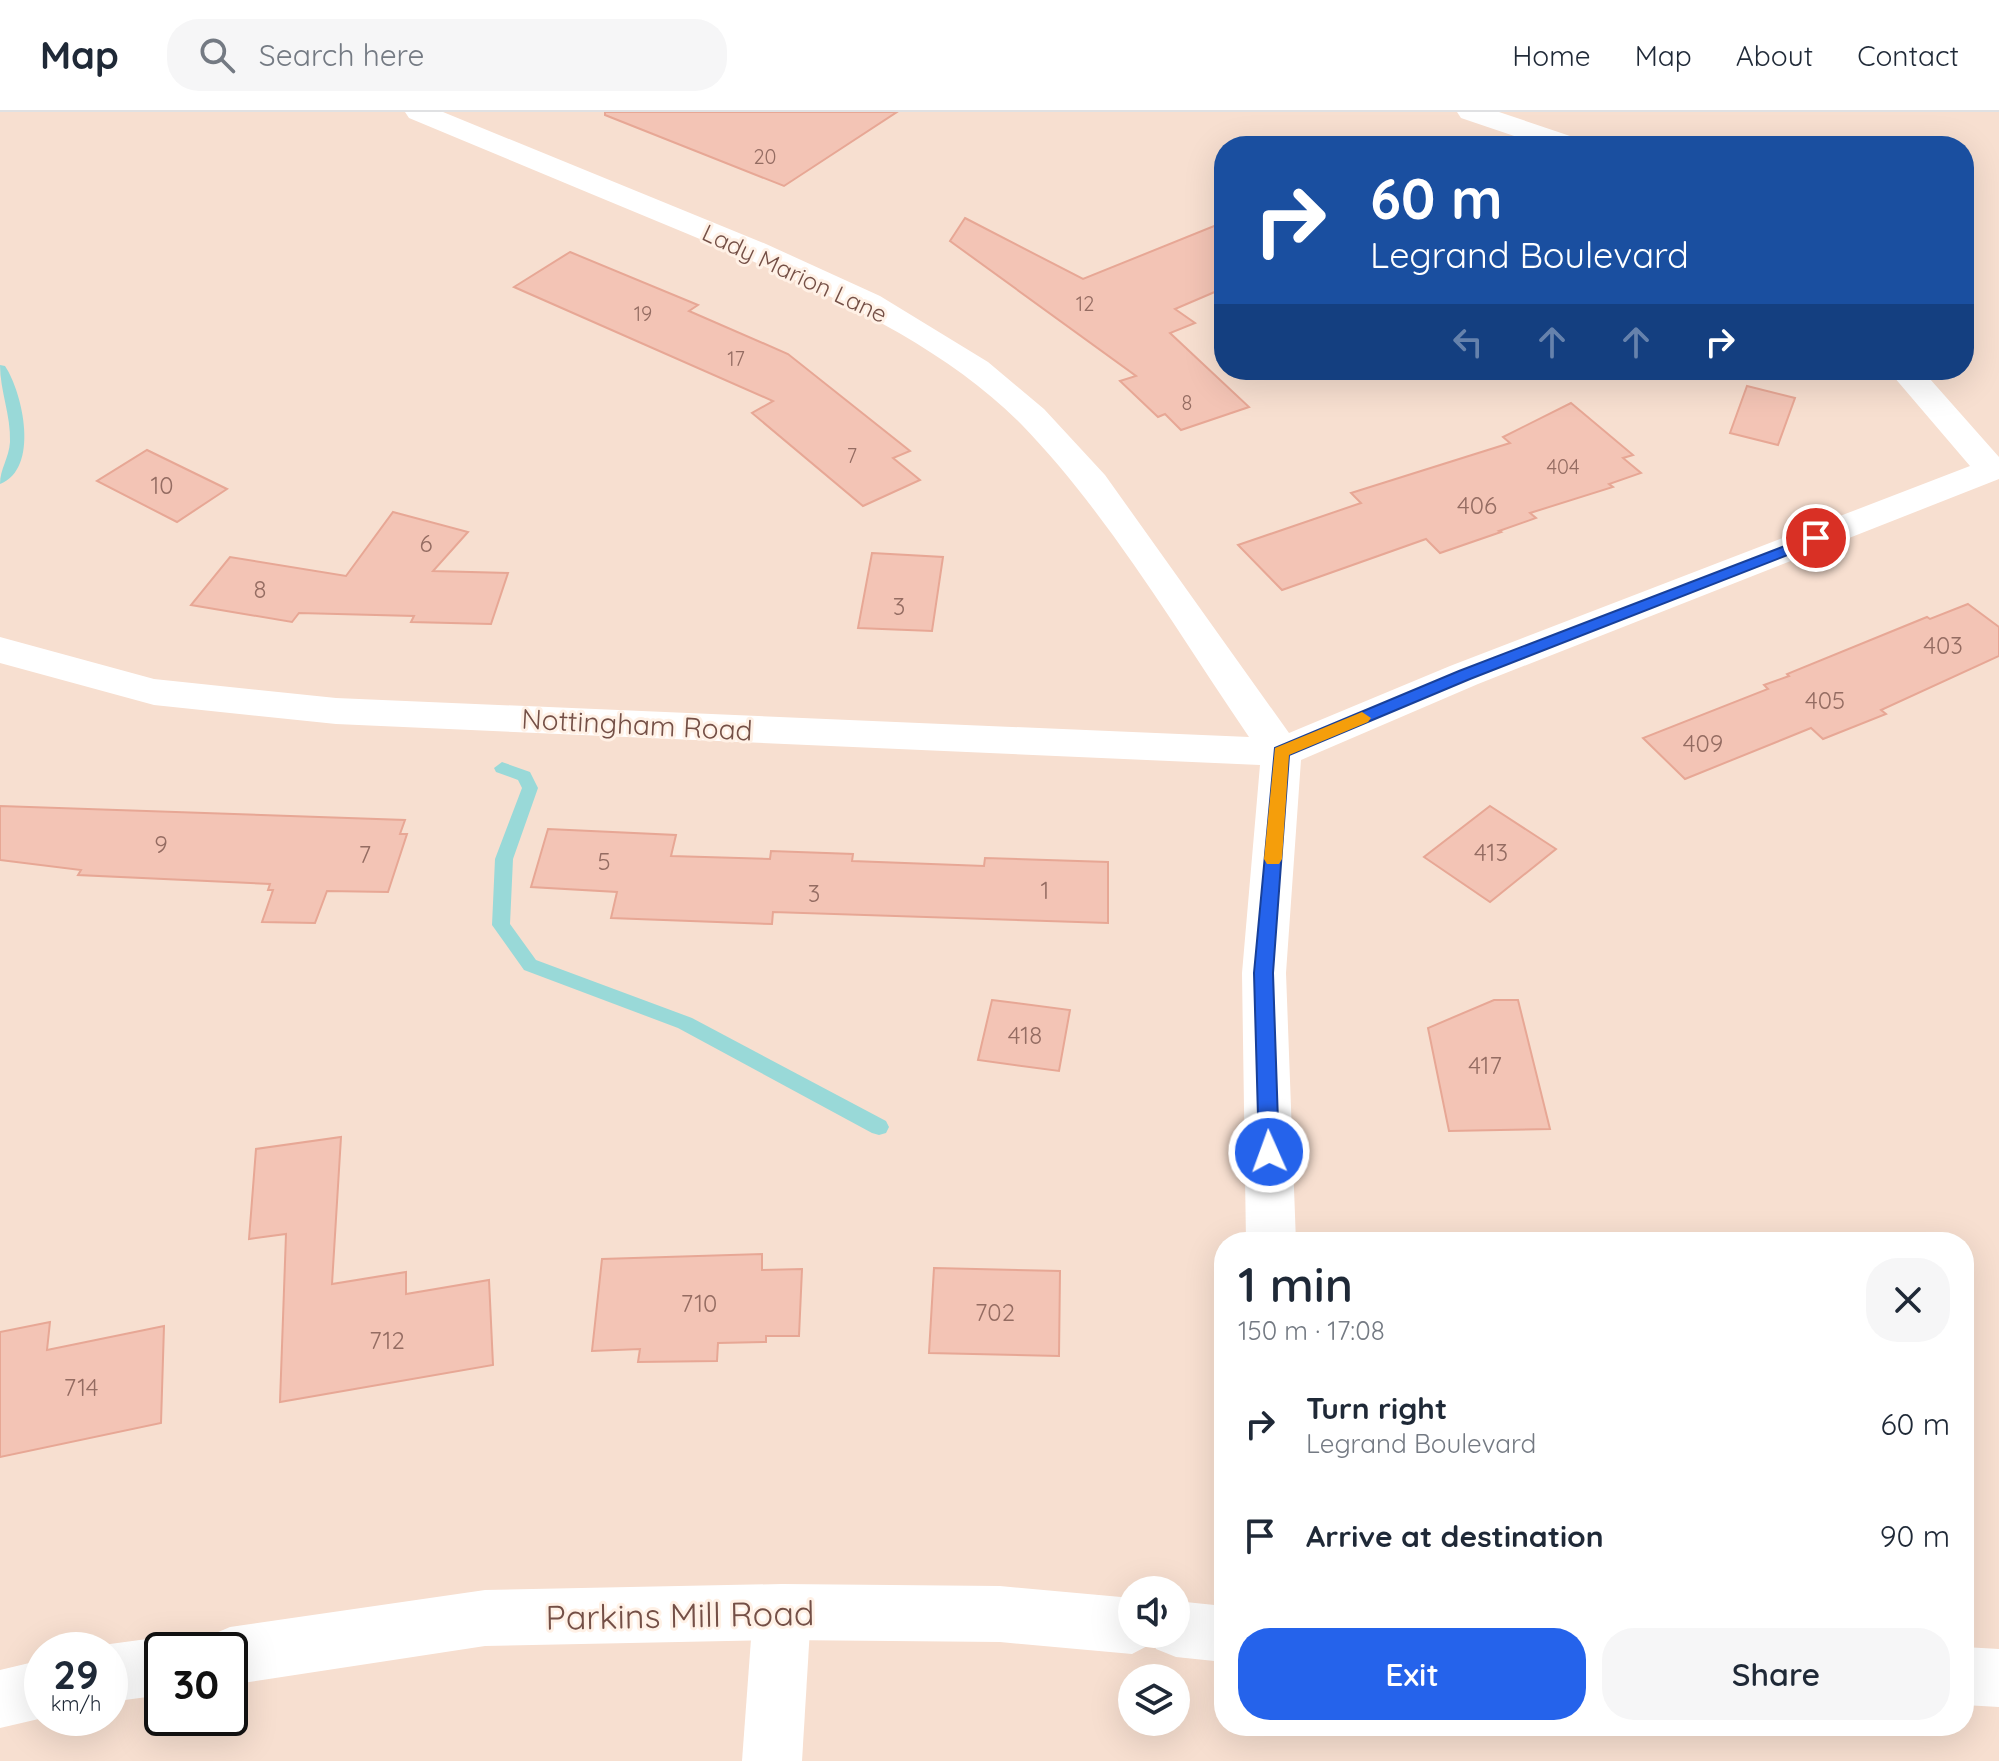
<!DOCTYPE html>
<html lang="en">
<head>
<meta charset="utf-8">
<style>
  :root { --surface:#fff; --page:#f6f6f7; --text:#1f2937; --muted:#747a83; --line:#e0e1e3; --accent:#2563eb }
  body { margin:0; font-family:Quicksand,sans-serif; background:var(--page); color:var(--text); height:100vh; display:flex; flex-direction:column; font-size:30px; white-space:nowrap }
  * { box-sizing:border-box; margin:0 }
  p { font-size:26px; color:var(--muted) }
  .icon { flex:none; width:44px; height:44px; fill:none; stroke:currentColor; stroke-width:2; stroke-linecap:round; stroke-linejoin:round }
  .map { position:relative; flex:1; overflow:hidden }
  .panel { position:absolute; left:1214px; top:1120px; width:760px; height:504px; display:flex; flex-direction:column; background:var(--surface); border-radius:32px; box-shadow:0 8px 32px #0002 }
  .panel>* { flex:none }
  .banner { position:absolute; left:1214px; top:24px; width:760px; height:244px; border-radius:32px; box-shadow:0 8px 32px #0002; background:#1a4fa0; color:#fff; overflow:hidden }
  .tools { position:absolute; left:1118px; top:1464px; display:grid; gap:16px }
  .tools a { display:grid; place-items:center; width:72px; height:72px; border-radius:50%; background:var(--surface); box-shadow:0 8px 32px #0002; font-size:40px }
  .speed { position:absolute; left:24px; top:1520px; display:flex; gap:16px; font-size:40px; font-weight:700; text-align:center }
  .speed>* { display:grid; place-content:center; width:104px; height:104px; border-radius:50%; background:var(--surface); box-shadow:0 8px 32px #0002; line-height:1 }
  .speed small { font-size:20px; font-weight:400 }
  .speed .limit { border:4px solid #111; border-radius:12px; background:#fff; color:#111 }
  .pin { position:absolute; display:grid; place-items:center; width:68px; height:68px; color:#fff; margin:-34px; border:4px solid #fff; border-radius:50%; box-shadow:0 2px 8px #0007 }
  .me { position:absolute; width:88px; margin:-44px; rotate:358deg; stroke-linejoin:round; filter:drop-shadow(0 0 6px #0008) }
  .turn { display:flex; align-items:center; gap:28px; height:168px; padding:0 24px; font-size:36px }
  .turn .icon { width:104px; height:104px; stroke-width:2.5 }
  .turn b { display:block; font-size:56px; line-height:68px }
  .lanes { display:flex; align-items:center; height:76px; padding:0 24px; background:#0003; justify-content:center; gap:40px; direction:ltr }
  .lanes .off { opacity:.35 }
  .round { display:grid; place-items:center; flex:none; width:84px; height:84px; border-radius:32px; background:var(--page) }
  .summary { display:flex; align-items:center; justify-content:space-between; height:136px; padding:0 24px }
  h1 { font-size:48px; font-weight:600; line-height:60px }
  .action { display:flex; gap:16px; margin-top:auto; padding:16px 24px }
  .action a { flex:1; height:92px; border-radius:32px; background:var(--accent); color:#fff; font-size:32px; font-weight:600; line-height:92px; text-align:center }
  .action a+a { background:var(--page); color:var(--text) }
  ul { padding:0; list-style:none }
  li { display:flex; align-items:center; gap:24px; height:112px; padding:0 24px }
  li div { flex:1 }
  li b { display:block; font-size:30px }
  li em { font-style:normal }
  header { display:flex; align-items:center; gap:48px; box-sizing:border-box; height:112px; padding:0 40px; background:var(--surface); border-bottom:2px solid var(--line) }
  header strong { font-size:38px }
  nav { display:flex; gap:44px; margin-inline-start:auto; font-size:28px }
  .search { width:560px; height:72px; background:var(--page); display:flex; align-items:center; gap:20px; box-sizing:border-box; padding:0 28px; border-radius:32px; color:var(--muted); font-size:30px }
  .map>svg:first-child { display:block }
  .residential { fill:#f7dfd0; fill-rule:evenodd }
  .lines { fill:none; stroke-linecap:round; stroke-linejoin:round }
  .stream { fill:#99d9d8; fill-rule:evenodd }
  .building { fill:#f3c4b5; stroke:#e7a795; stroke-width:2 }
  .street { fill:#fff; fill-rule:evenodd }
  .secondary { fill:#fff; fill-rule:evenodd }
  .route { fill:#2563eb; stroke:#184099; stroke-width:2 }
  .slow { fill:#f59e0b }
  .labels { text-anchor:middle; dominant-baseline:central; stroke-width:6; stroke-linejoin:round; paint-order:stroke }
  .far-number-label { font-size:20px; fill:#946c62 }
  .far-street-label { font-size:24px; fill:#744f46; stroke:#fff1e6 }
  .number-label { font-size:24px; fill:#946c62 }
  .street-label { font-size:28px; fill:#744f46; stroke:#fff1e6 }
  .near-street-label { font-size:34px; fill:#744f46; stroke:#fff1e6 }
</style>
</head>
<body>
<header>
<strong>Map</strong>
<div class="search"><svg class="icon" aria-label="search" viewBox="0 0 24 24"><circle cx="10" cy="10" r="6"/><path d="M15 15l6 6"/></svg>Search here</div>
<nav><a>Home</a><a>Map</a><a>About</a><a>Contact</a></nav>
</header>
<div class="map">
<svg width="1999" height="1649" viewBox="0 0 1999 1649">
  <rect width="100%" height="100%" fill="#fdecdf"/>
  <path class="residential" d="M0 0H1999V1649H0ZM1224 34H1964V258H1224ZM1224 1130H1964V1614H1224ZM1132 1478H1176V1522H1132ZM42 1538H110V1606H42ZM162 1538H230V1606H162ZM1132 1566H1176V1610H1132Z"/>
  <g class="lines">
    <g class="stream">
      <path d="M0 253 5 254C23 281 40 357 0 372 0 357 9 346 10 330 11 303 0 279 0 253Z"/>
      <polygon points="502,650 530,660 538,676 513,747 510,812 536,848 692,906 886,1009 889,1015 886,1021 879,1023 872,1021 678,916 524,858 492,813 495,747 522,676 518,668 496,660 494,656"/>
    </g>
  </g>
  <g class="building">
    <polygon points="605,0 897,0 784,74 605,3"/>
    <polygon points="965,106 1083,167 1224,110 1224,176 1175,197 1195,211 1170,221 1249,295 1181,318 1165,302 1158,305 1120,269 1136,264 950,129"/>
    <polygon points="570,140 698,193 689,199 788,242 910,339 893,346 920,368 863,394 752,301 773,289 514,175"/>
    <polygon points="1747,274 1795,286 1778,333 1730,321"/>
    <polygon points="1571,291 1633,343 1623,346 1641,361 1609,372 1613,375 1530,401 1536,406 1499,419 1501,420 1440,441 1426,427 1282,478 1238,433 1361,391 1351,381 1510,331 1503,325"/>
    <polygon points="147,338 227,377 177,410 97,369"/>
    <polygon points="393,400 468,420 433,459 508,461 491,512 411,510 414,504 299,501 292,510 191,493 230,445 346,464"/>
    <polygon points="872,441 943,445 932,519 858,516"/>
    <polygon points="1968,492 1999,515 1999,544 1881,598 1886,602 1823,627 1811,616 1685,667 1643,626 1768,577 1764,573 1789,564 1787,562 1927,505 1930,507"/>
    <polygon points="0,694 405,708 400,722 407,722 388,780 327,779 315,811 262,810 273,778 268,778 270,772 78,763 81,758 0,748"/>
    <polygon points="1490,694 1556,737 1490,790 1424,745"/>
    <polygon points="548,717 676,723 671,744 770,747 771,739 853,742 852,749 984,754 985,746 1108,750 1108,811 773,800 772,812 611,806 617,780 531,775"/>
    <polygon points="992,888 1070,898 1059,959 978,948"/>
    <polygon points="1494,888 1518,888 1550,1017 1449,1019 1428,916"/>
    <polygon points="341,1025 332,1172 406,1160 406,1182 489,1168 493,1253 280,1290 286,1122 249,1127 256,1037"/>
    <polygon points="762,1142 762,1158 802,1157 799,1224 766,1224 766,1230 718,1231 717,1249 638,1250 640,1237 592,1239 602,1147"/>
    <polygon points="934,1156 1060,1159 1059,1244 929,1241"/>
    <polygon points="50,1210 47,1238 164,1214 161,1311 0,1345 0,1220"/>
  </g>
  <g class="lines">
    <g class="street">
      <path d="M405 0H443L766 132 880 184 988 250 1044 297 1105 363 1289 621 1450 554 1970 354 1888 258H1922L1999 345V367L1478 572 1301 648 1286 861 1296 1130H1246L1242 861 1260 653 336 612 154 593 0 551V525L154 567 336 586 1249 625C1178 521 1109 403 1022 313 933 222 787 163 671 115 584 79 496 42 409 6Z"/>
      <polygon points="1457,0 1499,0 1582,28 1586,34 1544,34 1461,6"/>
      <polygon points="782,1472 802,1480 811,1500 802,1649 742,1649 753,1500 762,1480"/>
    </g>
    <g class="secondary">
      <polygon points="782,1472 1000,1474 1132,1486 1132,1522 1176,1522 1176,1489 1224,1494 1224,1550 1176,1545 1156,1537 1153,1531 1132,1542 1000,1530 782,1528 485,1534 230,1573 230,1538 204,1538 209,1524 230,1515 485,1478"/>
      <polygon points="162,1525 183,1533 184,1538 162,1538 162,1583 110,1590 110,1538 95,1538 110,1532"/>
      <polygon points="1964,1535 1999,1537 1999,1595 1964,1593"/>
      <polygon points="42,1548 43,1606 0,1616 0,1558"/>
    </g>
  </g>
  <polygon class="route" points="1816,422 1821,423 1821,430 1470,567 1289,643 1273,861 1279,1040 1276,1046 1269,1049 1262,1046 1259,1040 1254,861 1275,636 1459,559"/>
  <polygon class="slow" points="1362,600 1371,606 1368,610 1289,643 1282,747 1279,752 1267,752 1264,747 1275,636"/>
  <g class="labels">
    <g class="far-number-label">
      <text x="765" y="44">20</text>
      <text x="1085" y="191">12</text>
      <text x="643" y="201">19</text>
      <text x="736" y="246">17</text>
      <text x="1187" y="290">8</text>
      <text x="852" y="343">7</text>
      <text x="1563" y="354">404</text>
    </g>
    <g class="far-street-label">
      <text transform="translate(795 161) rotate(25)">Lady Marion Lane</text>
    </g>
    <g class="number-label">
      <text x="162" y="373">10</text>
      <text x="1477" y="393">406</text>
      <text x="426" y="431">6</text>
      <text x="260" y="477">8</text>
      <text x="899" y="494">3</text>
      <text x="1943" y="533">403</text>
      <text x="1825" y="588">405</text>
      <text x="1703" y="631">409</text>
      <text x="161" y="732">9</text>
      <text x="1491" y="740">413</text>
      <text x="365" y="742">7</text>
      <text x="604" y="749">5</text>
      <text x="1045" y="778">1</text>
      <text x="814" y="781">3</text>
      <text x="1025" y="923">418</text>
      <text x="1485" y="953">417</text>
      <text x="699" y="1191">710</text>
      <text x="995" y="1200">702</text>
      <text x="387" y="1228">712</text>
      <text x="81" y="1275">714</text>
    </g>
    <g class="street-label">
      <text transform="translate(637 612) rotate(3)">Nottingham Road</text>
    </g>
    <g class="near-street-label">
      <text transform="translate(680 1503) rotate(-1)">Parkins Mill Road</text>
    </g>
  </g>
</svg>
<div class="tools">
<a><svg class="icon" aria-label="sound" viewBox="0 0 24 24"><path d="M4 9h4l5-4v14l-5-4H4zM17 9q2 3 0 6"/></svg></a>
<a><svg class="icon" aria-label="layers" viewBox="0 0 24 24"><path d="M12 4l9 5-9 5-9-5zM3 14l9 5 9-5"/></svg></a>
</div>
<div class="speed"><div>29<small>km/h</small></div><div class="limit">30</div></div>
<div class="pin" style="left:1816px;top:426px;background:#d93025"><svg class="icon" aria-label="arrive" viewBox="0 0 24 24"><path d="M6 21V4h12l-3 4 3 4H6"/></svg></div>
<svg class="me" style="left:1269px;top:1040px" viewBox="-20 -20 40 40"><circle r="17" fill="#2563eb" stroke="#fff" stroke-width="3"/><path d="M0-11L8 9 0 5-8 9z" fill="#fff"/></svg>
<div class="banner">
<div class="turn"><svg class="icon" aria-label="right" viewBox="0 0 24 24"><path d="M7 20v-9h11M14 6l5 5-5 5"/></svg><div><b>60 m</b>Legrand Boulevard</div></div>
<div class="lanes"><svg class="icon off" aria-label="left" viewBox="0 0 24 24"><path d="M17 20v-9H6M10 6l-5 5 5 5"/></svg><svg class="icon off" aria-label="ahead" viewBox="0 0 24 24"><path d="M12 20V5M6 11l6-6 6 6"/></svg><svg class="icon off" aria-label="ahead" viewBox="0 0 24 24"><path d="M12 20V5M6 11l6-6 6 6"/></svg><svg class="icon" aria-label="right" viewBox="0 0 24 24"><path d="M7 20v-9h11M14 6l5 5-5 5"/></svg></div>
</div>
<section class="panel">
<div class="summary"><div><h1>1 min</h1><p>150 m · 17:08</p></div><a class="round"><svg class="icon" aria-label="close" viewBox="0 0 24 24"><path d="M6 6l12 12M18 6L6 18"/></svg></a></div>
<ul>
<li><svg class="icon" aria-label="right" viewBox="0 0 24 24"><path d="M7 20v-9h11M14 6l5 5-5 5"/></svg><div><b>Turn right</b><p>Legrand Boulevard</p></div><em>60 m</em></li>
<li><svg class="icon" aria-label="arrive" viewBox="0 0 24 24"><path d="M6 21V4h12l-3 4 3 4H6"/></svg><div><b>Arrive at destination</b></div><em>90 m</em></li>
</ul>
<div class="action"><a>Exit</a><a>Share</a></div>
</section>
</div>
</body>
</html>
